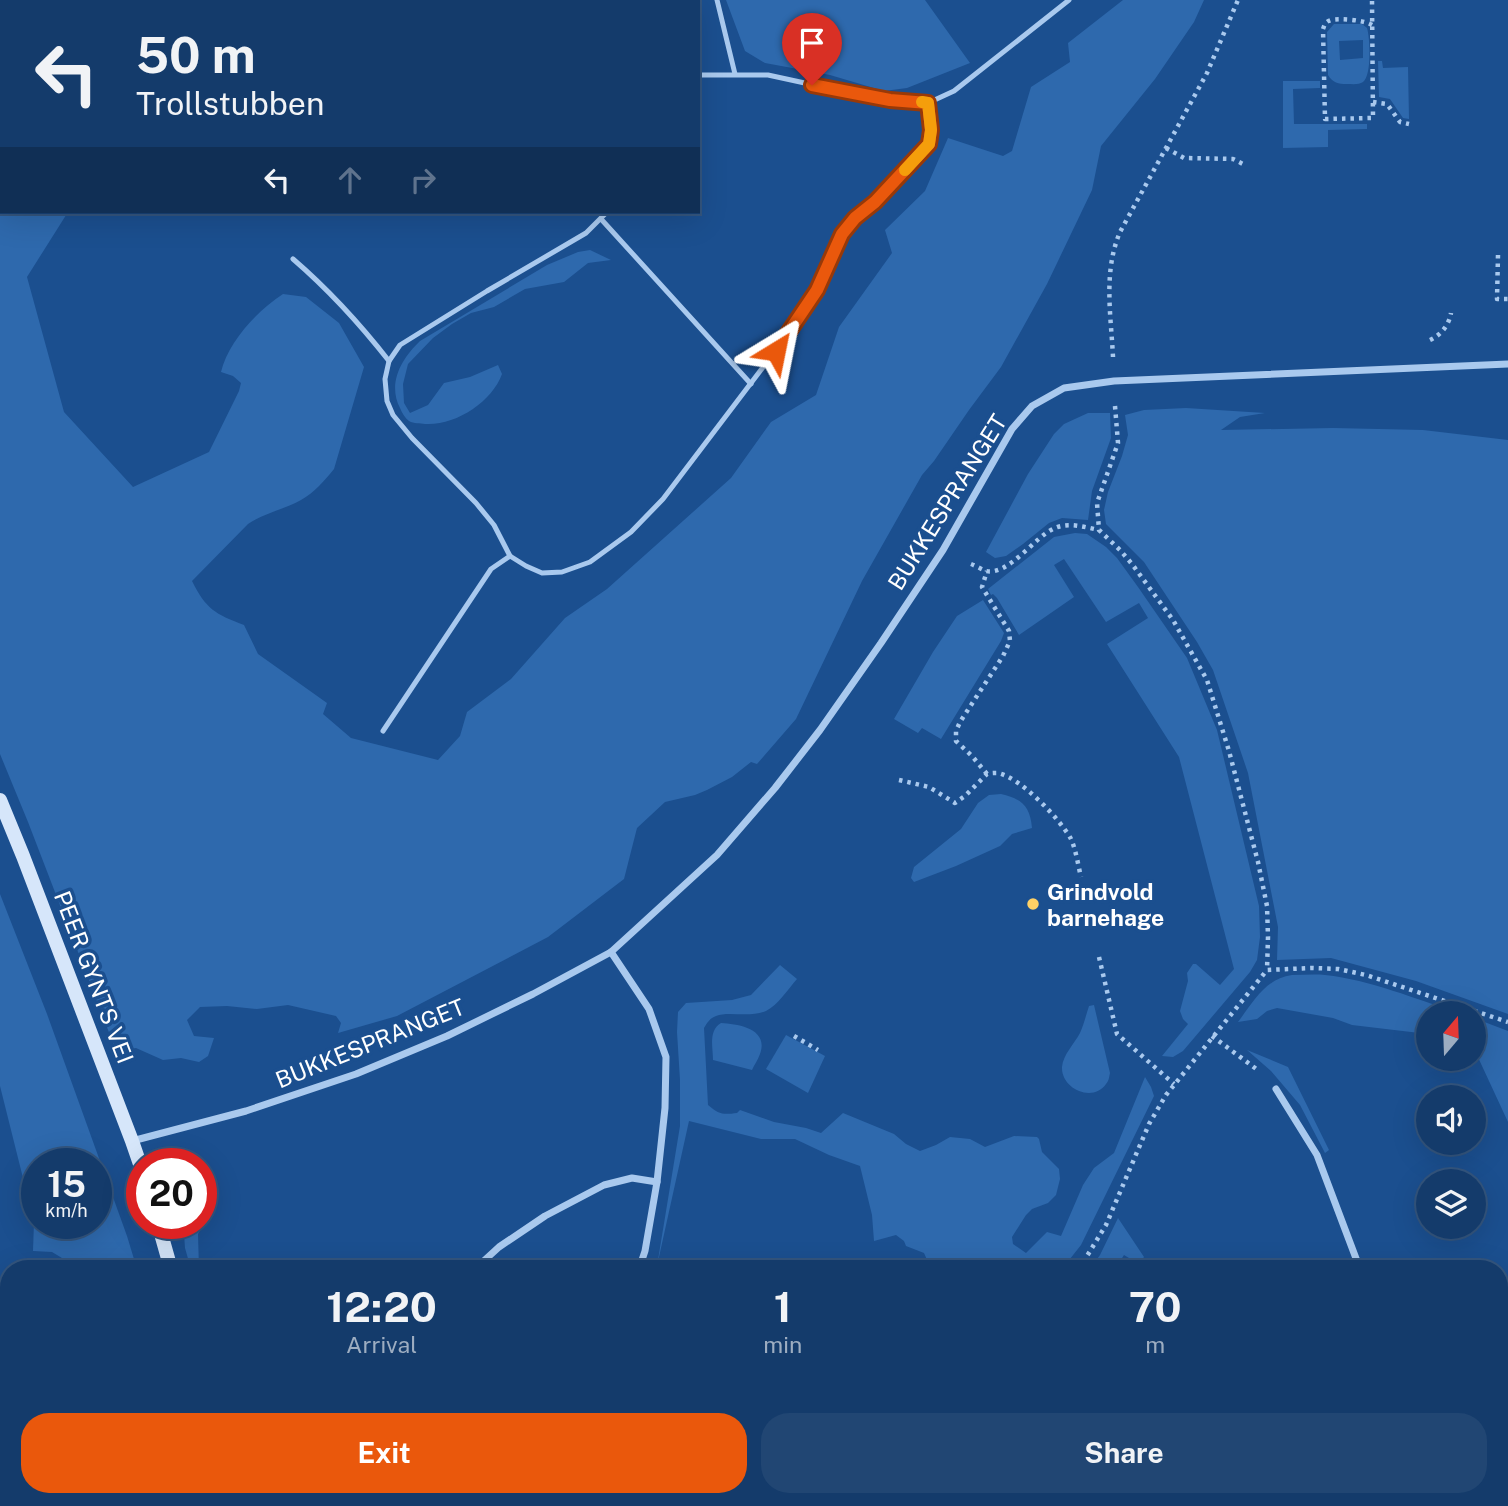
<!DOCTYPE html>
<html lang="en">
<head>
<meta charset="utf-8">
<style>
  :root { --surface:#143b6b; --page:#214673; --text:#f1f3f6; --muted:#9dadc1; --line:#33557e; --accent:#ea580c }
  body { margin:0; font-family:"Public Sans",sans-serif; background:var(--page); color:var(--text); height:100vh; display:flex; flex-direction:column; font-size:26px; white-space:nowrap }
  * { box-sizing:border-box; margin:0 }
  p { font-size:23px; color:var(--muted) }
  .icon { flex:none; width:38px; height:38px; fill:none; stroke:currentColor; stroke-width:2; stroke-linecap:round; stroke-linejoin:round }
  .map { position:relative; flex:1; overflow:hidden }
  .panel { position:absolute; left:0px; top:1260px; width:1508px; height:247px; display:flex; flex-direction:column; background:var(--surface); border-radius:28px 28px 0 0; box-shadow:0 7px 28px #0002,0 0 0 2px var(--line) }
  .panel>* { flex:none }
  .guide { position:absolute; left:0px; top:0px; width:700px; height:214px; box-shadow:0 7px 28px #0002,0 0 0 2px var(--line); background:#143b6b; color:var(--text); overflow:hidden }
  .needle { width:46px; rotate:19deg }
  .tools { position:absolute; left:1416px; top:1001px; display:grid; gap:14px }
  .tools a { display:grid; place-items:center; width:70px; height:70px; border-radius:50%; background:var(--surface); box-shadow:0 7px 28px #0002,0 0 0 2px var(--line); font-size:35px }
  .speed { position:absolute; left:21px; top:1148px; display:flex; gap:14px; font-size:35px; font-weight:700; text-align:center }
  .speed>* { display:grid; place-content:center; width:91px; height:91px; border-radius:50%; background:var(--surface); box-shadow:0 7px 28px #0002,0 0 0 2px var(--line); line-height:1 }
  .speed small { font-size:18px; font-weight:400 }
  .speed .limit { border:10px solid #d22; background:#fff; color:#111 }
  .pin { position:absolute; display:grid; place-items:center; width:60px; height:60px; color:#fff; margin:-72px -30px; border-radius:50% 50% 50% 0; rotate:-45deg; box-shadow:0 0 7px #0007 }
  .pin .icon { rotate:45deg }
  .me { position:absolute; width:77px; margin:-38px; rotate:35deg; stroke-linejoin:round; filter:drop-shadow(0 0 5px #0008) }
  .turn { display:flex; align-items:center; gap:24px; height:147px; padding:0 21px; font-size:32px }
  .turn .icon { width:91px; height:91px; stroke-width:2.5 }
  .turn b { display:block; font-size:49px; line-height:60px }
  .lanes { display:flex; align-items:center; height:66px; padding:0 21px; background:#0003; justify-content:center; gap:35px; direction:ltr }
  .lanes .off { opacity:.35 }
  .eta { display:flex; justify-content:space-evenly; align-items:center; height:119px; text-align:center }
  .eta b { font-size:42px; font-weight:700; line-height:49px }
  .action { display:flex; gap:14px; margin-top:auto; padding:14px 21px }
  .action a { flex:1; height:80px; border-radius:28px; background:var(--accent); color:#fff; font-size:28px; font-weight:700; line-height:80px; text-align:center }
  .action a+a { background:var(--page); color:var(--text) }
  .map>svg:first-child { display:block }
  .green { fill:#2e69ad; fill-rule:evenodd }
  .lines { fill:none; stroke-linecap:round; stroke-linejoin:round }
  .path { stroke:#a9c9ee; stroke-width:4.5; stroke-dasharray:3.5 5; stroke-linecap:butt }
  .lane { stroke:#a9c9ee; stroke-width:5 }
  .street { stroke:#a9c9ee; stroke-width:7 }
  .secondary { stroke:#d6e6fa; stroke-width:14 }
  .route-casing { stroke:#983908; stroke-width:18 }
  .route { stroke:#ea580c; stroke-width:12 }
  .slow { stroke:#f59e0b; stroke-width:12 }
  .poi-dot { fill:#ffd166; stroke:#1b4f8f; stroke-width:2.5 }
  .labels { text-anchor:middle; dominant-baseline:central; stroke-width:7; stroke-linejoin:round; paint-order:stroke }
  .street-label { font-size:23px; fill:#fff; stroke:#1b4f8f }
  .poi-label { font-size:23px; font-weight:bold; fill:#fff; stroke:#1b4f8f; text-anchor:start }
</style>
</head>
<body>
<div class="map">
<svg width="1508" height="1506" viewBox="0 0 1508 1506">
  <rect width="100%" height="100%" fill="#1b4f8f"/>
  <g class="green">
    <path d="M0 0H11V2H2V212H68L27 277 64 412 133 487 209 452 239 391 241 383 233 376 221 372C228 342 258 310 283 294L306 297 339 323 364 367 334 469C325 480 314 493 301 500 283 510 264 513 248 524L192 581C206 609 215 614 244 625L258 654 327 703 323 714 351 738 438 760 460 736 467 712 511 679 565 618 607 589 731 478 771 422 816 395 839 327 892 253 885 230 925 191 948 138 1003 156 1012 151 1031 87 1070 62 1068 43 1123 0H1204L1194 22 1155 79 1101 146 1092 190 1047 284 1001 367 969 410 934 461 922 475 862 581 796 719 757 764 751 762 732 777 707 790 695 795 665 802 637 828 624 879 548 937 397 1016 338 1033 341 1023 336 1016 288 1005 257 1009 227 1006 200 1007 187 1020 194 1036 214 1038 208 1056 199 1062 181 1058 163 1060 136 1048 128 1049 120 1061 28 822 0 754Z"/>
    <polygon points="109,0 512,0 508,2 107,2"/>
    <polygon points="726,0 925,0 970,63 907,88 884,91 830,75 765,63 745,51"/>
    <path d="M1334 24H1362L1367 28C1370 37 1372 76 1363 82 1359 85 1352 84 1347 84 1338 84 1333 83 1328 75L1327 32ZM1363 40V58L1340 60 1339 41Z"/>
    <polygon points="1378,61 1382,61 1383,68 1408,67 1409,119 1403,118 1390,99 1379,97"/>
    <polygon points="1283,81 1320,81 1320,88 1293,89 1294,124 1367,124 1367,129 1328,130 1328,147 1283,148"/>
    <path d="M590 250 611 260 588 263 564 282 525 289 494 307 471 313 452 324 433 338 408 364 403 384 404 403 410 413 428 405 444 383 470 377 498 365 502 374C492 402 455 426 425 424 420 423 414 424 409 421 405 418 402 413 400 408 387 383 402 358 420 341L547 265 578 252Z"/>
    <polygon points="1186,408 1265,413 1240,417 1221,430 1333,428 1423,430 1508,440 1508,1014 1416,981 1331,958 1277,960 1278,927 1248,773 1213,670 1197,642 1144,562 1106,524 1104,510 1108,492 1122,456 1128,435 1125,415 1144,410"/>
    <polygon points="1088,413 1110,413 1111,438 1092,491 1088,520 1062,518 1049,523 1023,544 1006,556 995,558 986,552 1028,474 1054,434 1064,424"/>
    <polygon points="1075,533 1087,534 1106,547 1117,558 1138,587 1187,658 1217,730 1259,906 1260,937 1257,960 1250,972 1183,1051 1173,1057 1162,1056 1188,1024 1183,1019 1180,1011 1188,981 1187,973 1193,964 1196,964 1220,985 1234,969 1179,757 1107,644 1148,618 1139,603 1106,622 1064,559 1054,565 1074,597 1019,635 997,598 993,594 991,595 988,589 1054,537"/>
    <polygon points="983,600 1004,633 1001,641 941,739 922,728 918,733 894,719 933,652 957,616"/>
    <path d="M1001 794C1022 799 1030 806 1032 828L1012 834 1000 846 956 866 914 882 911 878 914 867 961 829 978 803 989 795Z"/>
    <path d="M0 894 47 1014 127 1236 137 1269H72V1264L52 1252 33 1251 34 1222 0 1086ZM37 1164H96V1223H37Z"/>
    <path d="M780 965 797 979C788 989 778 1005 766 1011 750 1018 728 1011 716 1016 710 1018 707 1023 704 1028L708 1105C719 1114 722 1115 737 1113L740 1110 774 1122 806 1128 821 1133 843 1113 894 1134 906 1144 920 1151 936 1145 950 1137 970 1139 985 1147 1014 1136 1037 1137 1039 1139 1042 1152 1059 1169 1060 1179 1056 1195 1048 1203 1032 1209 1026 1215 1012 1237 1013 1244 1026 1253 1047 1232 1061 1236 1083 1185 1094 1168 1114 1153 1145 1077 1151 1087 1154 1096 1081 1245 1062 1269H931L924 1253 906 1246 904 1241 896 1235 874 1241 872 1215 860 1166 829 1155 795 1139H761L689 1121 657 1266 680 1126V1080L677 1032 678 1012 686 1003 732 1000 751 995Z"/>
    <path d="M1292 975C1303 975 1315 974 1325 975 1371 980 1415 999 1459 1013H1428V1034L1352 1025 1333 1018 1277 1008 1267 1011 1257 1019 1238 1022C1254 1001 1265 979 1292 975Z"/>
    <path d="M1094 1005 1110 1073C1109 1077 1109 1081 1106 1084 1093 1103 1061 1089 1062 1067 1063 1055 1074 1044 1080 1033 1084 1024 1086 1015 1089 1006Z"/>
    <polygon points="1474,1018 1508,1031 1508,1122 1476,1053 1474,1052"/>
    <path d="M721 1023C739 1024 769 1029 760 1054 758 1060 754 1065 752 1070L713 1060C713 1047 708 1031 721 1023Z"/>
    <polygon points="786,1035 825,1056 808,1093 766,1069"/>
    <polygon points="1247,1050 1288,1067 1329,1150 1325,1153 1300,1105 1271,1071"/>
    <polygon points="206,1218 198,1234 199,1269 191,1269 185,1248 184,1234 192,1223 201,1223 201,1219"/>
    <polygon points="1118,1218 1144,1257 1135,1269 1129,1269 1134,1261 1124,1255 1115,1269 1090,1269 1100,1255"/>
    <polygon points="8,1322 9,1322 9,1370 8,1366 0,1361 0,1340"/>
    <polygon points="9,1393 9,1498 177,1498 178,1506 0,1506 0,1428"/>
    <polygon points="552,1498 607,1498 604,1506 549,1506"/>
  </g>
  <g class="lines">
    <g class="path">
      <path d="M1372 25C1364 20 1340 18 1331 20 1325 22 1325 24 1323 29L1325 119 1373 118 1372 0"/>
      <polyline points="1373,102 1387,104 1400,122 1409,124"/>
      <polyline points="1166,148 1184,158 1233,159 1245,165"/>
      <polyline points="1498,255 1497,299 1508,299"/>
      <path d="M1430 340C1441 335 1449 325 1451 313"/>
      <path d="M1113 357C1111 315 1103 272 1120 232L1207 73 1238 0"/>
      <polyline points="1115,406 1118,443 1097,503 1099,530 1120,550 1132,564 1173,620 1207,680 1229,751 1258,862 1267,906 1268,937 1267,970"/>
      <path d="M971 564C976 566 981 569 986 571 1009 576 1035 536 1055 528 1069 522 1084 527 1099 530"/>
      <polyline points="987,774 972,756 956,741 956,731 960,722 1003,656 1010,641 1009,631 982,587 987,571"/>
      <path d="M899 780 929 787 955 803 965 796 987 774C990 773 994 773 998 773 1021 778 1060 819 1071 839 1076 850 1078 865 1081 877"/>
      <polyline points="1099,957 1117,1034 1174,1084"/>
      <polyline points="794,1036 818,1050"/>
      <polyline points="1212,1036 1259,1071"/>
      <polyline points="1078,1269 1084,1261 1106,1225 1149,1124 1166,1095 1267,970 1313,968 1338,969 1366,975 1508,1022"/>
    </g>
    <g class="lane">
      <polyline points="609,0 610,2"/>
      <polyline points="717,0 735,74"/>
      <polyline points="698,75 768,75 860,95 890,100 928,103 954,91 1069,0"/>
      <polyline points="601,219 751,384"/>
      <path d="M293 259C329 290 360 324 389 361L385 379 387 401 393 415 412 438 476 503 494 525 510 556"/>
      <polyline points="389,361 400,345 487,291 586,233 607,212"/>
      <polyline points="383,731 491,569 510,556 526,566 542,573 562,572 590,562 631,532 663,499 786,337 817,291 842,234 855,218 875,202 929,144 931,130 928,103"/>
    </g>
    <g class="street">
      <polyline points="611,952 649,1009 666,1057 665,1108 657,1182 645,1251 639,1269"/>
      <polyline points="1276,1089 1317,1155 1360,1269"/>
      <polyline points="132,1141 246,1111 356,1074 447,1036 533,994 611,952 717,855 775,788 820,730 881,643 943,550 1012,429 1032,406 1064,388 1114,381 1508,364"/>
      <polyline points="475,1269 499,1247 545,1216 604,1185 632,1178 657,1182"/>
      <polyline points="1064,1498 1066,1506"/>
      <polyline points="1439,1498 1442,1506"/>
      <polyline points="535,1506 539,1498"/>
      <polyline points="1157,1506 1180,1498"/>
    </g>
    <g class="secondary">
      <polyline points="0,800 23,856 132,1141 142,1170"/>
      <polyline points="158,1223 171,1269"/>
      <polyline points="212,1498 212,1506"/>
    </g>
  </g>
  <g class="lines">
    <defs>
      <polyline id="route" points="776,351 817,290 842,234 855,218 875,202 929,144 931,130 928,103 890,100 812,85"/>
    </defs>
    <use href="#route" class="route-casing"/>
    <use href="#route" class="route"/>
    <polyline class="slow" points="905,170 929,144 931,130 928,103 922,102"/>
  </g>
  <circle class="poi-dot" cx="1033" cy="904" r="7"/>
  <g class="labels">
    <g class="street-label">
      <text transform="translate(947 502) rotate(-58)">BUKKESPRANGET</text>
      <text transform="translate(94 977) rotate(69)">PEER GYNTS VEI</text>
      <text transform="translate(370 1043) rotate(-22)">BUKKESPRANGET</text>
    </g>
    <g class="poi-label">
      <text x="1047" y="891">Grindvold<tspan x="1047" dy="26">barnehage</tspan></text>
    </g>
  </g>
</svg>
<div class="tools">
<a><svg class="needle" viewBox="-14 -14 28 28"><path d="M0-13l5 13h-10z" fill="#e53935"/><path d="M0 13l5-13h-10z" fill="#9dadc1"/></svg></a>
<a><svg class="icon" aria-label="sound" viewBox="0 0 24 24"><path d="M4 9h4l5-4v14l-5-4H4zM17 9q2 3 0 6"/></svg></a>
<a><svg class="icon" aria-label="layers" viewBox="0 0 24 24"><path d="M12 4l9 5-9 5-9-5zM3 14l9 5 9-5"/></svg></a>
</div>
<div class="speed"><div>15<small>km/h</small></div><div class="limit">20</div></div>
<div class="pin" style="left:812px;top:85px;background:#d93025"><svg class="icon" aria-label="arrive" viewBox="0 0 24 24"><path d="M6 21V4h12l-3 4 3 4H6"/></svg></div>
<svg class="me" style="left:776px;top:351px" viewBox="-20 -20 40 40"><path d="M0-17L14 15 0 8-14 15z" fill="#ea580c" stroke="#fff" stroke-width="4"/></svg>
<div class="guide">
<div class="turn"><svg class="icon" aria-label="left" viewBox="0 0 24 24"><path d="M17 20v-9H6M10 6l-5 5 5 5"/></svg><div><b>50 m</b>Trollstubben</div></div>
<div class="lanes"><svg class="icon" aria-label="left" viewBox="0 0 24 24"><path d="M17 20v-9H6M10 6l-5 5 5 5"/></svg><svg class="icon off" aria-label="ahead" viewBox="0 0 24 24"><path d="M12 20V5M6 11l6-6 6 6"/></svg><svg class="icon off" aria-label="right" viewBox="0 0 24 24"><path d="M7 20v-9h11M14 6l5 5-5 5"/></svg></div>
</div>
<section class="panel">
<div class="eta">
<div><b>12:20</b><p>Arrival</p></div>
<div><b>1</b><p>min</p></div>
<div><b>70</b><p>m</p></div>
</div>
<div class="action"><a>Exit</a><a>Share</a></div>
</section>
</div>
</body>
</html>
